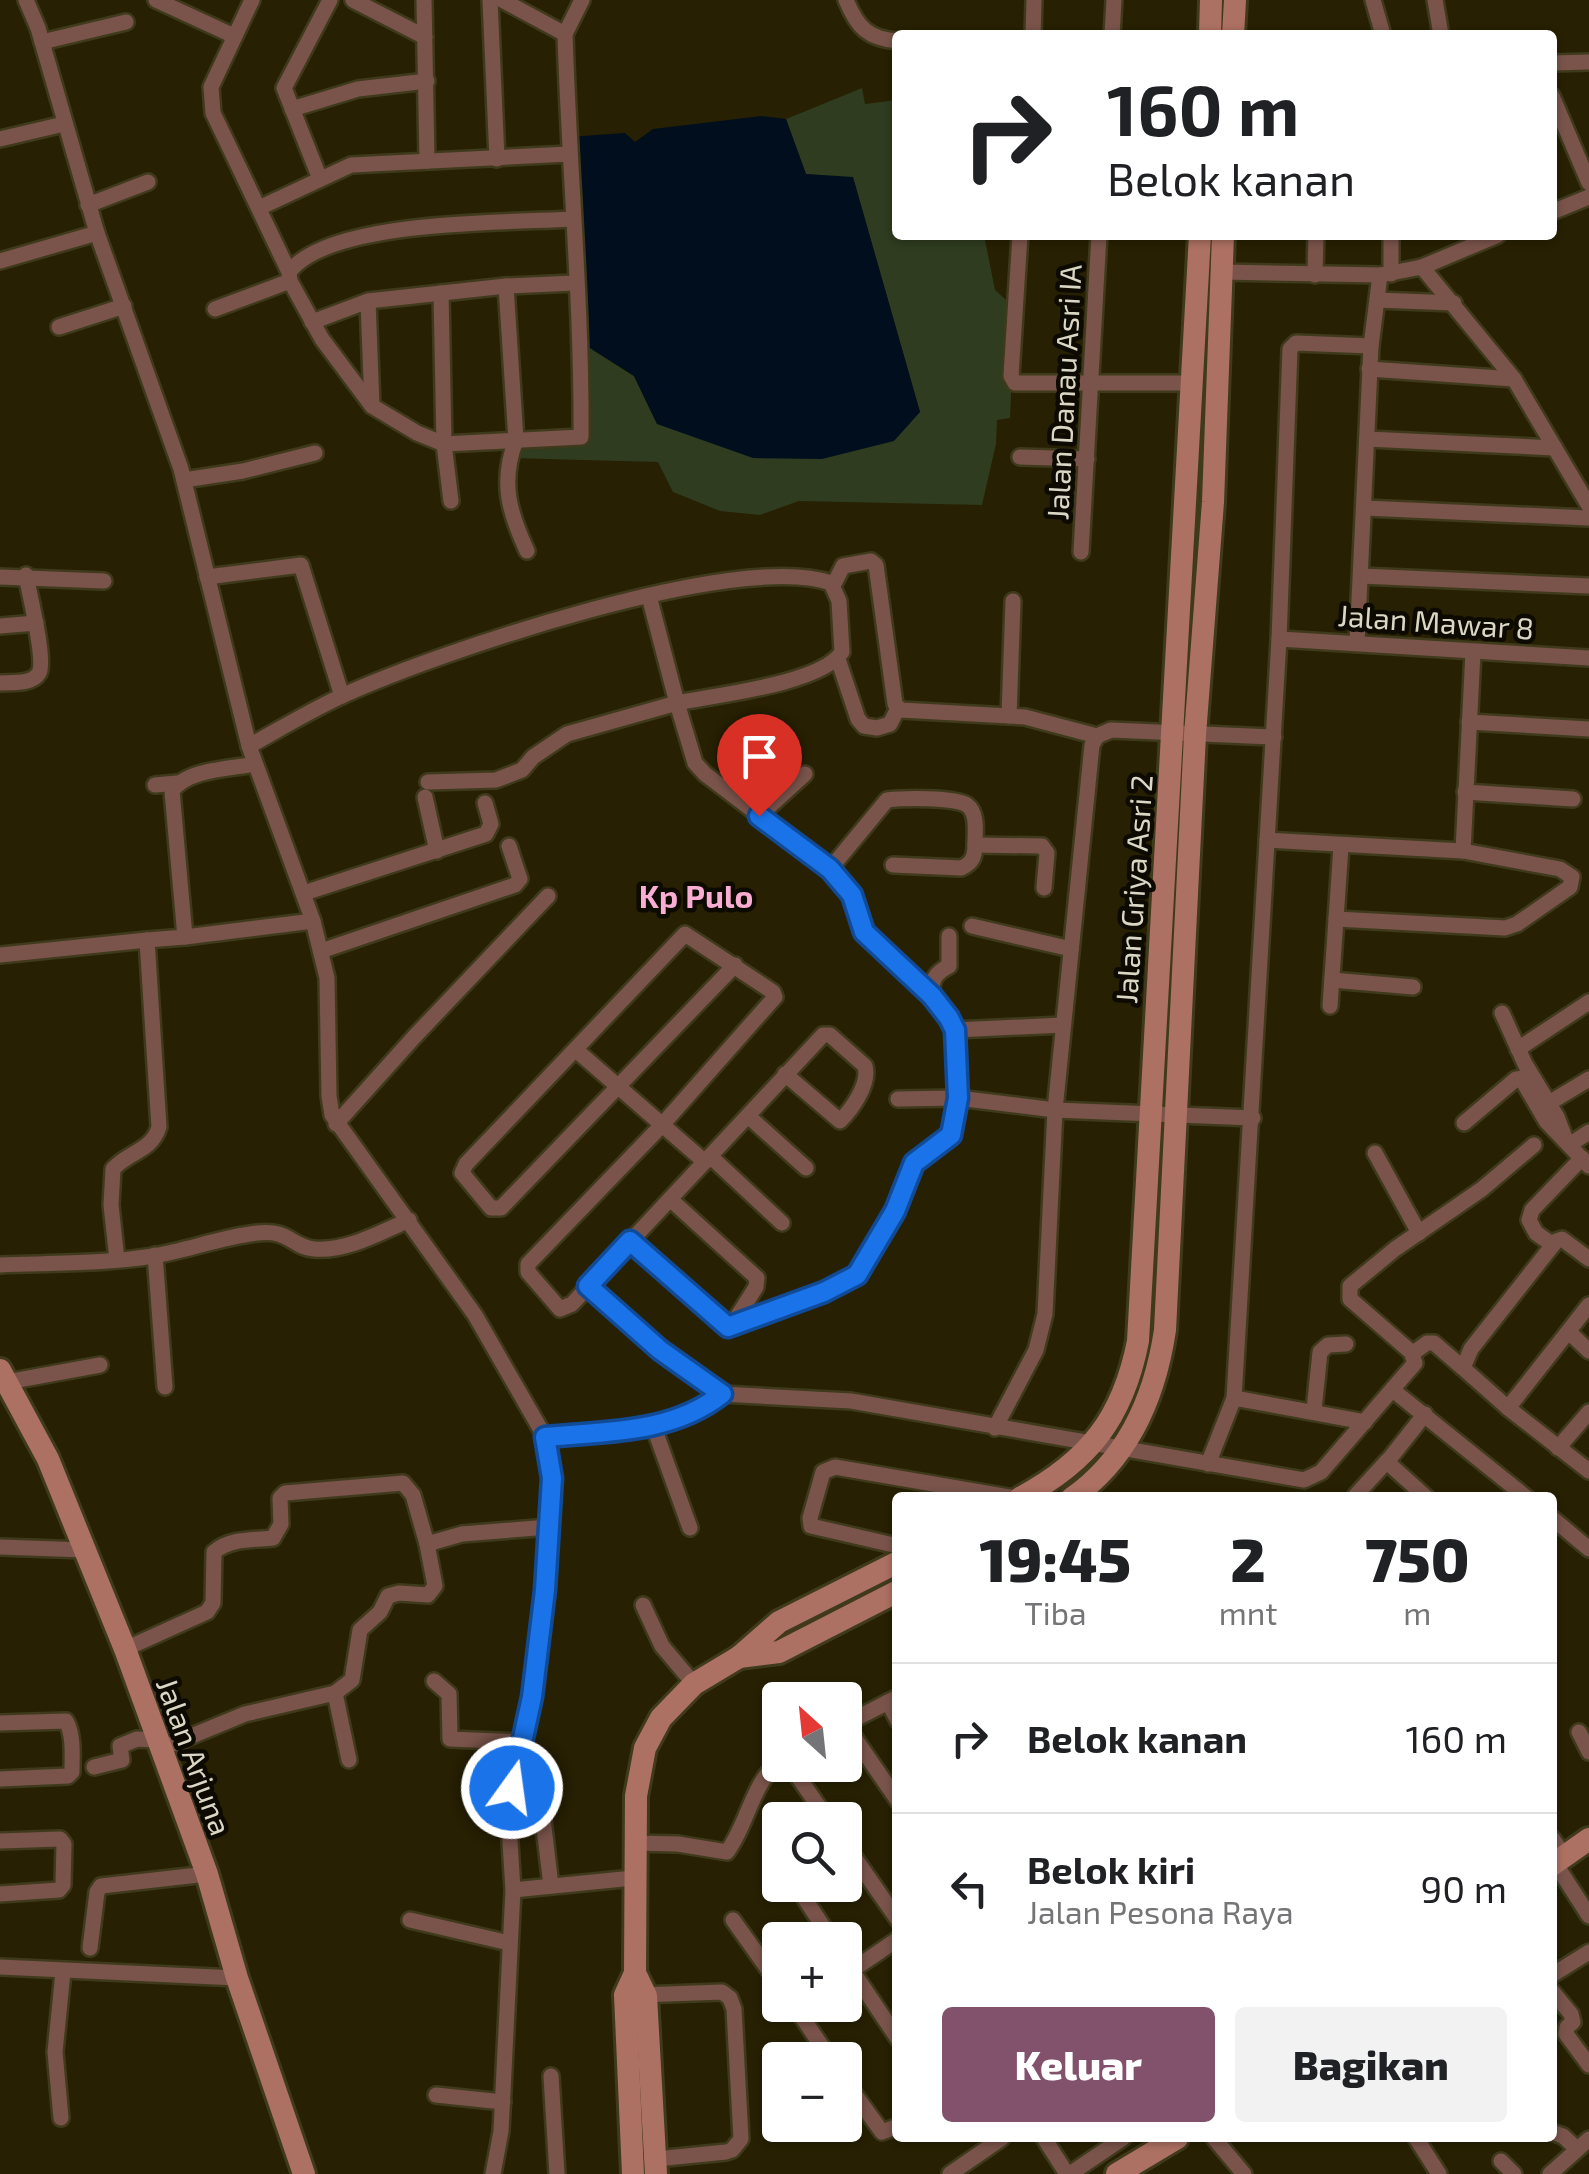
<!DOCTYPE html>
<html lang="id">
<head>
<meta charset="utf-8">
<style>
  :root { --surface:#fff; --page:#f2f2f2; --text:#202124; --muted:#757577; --line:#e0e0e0; --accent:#82526d }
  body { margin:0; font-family:"Exo 2",sans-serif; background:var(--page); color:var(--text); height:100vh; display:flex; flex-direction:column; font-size:38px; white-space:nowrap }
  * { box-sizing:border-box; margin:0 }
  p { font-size:32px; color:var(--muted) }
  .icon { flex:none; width:55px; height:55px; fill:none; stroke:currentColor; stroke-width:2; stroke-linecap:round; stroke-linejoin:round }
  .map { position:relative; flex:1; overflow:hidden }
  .drawer { position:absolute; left:892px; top:1492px; width:665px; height:650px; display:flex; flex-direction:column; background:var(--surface); border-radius:10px; box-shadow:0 2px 8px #0004 }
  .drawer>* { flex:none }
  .banner { position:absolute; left:892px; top:30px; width:665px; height:210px; border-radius:10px; box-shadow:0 2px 8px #0004; background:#fff; color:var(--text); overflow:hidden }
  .needle { width:65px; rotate:333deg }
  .buttons { position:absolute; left:762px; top:1682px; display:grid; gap:20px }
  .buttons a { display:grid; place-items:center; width:100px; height:100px; border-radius:10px; background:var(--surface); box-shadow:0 2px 8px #0004; font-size:50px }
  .pin { position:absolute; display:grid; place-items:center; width:85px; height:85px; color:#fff; margin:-102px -42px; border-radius:50% 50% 50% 0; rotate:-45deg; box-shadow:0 0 10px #0007 }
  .pin .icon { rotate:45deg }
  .me { position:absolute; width:110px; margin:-55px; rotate:14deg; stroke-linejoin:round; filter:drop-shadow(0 0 8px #0008) }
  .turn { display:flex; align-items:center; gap:35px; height:210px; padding:0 50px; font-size:45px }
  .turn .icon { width:130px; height:130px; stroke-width:2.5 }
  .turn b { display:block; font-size:70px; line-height:85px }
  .eta { display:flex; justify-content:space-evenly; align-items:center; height:170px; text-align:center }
  .eta b { font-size:60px; font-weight:800; line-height:70px }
  .primary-button { display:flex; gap:20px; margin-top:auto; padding:20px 50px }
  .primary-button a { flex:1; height:115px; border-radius:10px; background:var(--accent); color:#fff; font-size:40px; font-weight:800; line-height:115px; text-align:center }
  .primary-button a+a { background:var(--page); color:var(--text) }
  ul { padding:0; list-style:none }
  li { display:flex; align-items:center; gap:30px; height:150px; padding:0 50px; border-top:2px solid var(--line) }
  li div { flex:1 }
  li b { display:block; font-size:38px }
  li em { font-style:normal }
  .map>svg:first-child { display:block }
  .green { fill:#2f3c1f }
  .water { fill:#000e1e }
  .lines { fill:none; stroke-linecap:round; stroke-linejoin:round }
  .street-casing { stroke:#403a1d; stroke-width:20 }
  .secondary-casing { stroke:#403a1d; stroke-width:28 }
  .street { stroke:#7a544b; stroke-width:15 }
  .secondary { stroke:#ad7163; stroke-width:22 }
  .route-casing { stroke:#114b97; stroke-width:25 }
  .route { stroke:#1a73e8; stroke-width:18 }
  .labels { text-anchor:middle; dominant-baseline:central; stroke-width:9; stroke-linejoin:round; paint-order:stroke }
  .street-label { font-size:30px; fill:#dad7c5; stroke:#0d0a02 }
  .neighbourhood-label { font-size:32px; font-weight:bold; fill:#f9add2; stroke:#0d0a02 }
</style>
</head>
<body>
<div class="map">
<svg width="1589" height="2174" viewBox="0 0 1589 2174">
  <rect width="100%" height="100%" fill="#272002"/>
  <polygon class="green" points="862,88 865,104 897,100 898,235 984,235 995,290 1015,308 1010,418 997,420 996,444 982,505 799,501 760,515 720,511 673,492 658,462 509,458 516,440 581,436 582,343 634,376 657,424 920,412 853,178 806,174 786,119"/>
  <polygon class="water" points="762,116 786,119 806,174 853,177 920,412 894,441 822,459 753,458 657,424 634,376 582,343 568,137 625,133 635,142 653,129"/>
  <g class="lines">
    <defs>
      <g id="street">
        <polyline points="26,0 38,28 97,233 181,469 249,746 313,921 327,978 329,1096 332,1115 475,1315 545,1437 553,1478 545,1590 532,1697 508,1810 513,1890 501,2131 493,2174"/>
        <polyline points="156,0 234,36"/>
        <path d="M252 0 211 87 213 113 289 272 290 281 322 339 372 406 417 433 444 444 581 437C582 303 569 169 565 34L582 0"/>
        <polyline points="353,0 425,37"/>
        <polyline points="424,0 427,161"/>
        <polyline points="490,0 497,159"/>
        <polyline points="502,0 565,34"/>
        <path d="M846 0C857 27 868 39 898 41"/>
        <polyline points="1373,0 1383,35"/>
        <polyline points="1435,0 1441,35"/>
        <polyline points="1033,35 1034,0"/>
        <polyline points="1112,35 1114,0"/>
        <polyline points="42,42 126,22"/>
        <polyline points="1552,63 1589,62"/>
        <polyline points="1552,96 1589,183"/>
        <polyline points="292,109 358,89 427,81"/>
        <polyline points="0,139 64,124"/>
        <polyline points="320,179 284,88 330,0"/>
        <polyline points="88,205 148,182"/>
        <polyline points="259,208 351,165 569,154"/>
        <polyline points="1552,212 1589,197"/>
        <polyline points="1020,235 1011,376 1015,383 1191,383"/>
        <polyline points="1391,235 1391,274"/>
        <polyline points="0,261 97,233"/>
        <polyline points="1422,267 1498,235"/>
        <path d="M289 272C330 219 507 223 572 219"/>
        <polyline points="1221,272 1380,275 1422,267 1514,379 1589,506"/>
        <polyline points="1315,275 1316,235"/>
        <path d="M506 286 516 440C500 482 509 512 527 551"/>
        <polyline points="441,293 444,444 451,501"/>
        <polyline points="1377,300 1454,303"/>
        <polyline points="368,301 372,406"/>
        <polyline points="215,309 290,281"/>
        <polyline points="312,322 368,301 506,286 575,283"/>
        <polyline points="59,327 124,306"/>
        <polyline points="1369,369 1514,379"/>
        <polyline points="1367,439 1555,448"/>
        <polyline points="1020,457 1087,459"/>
        <polyline points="184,480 243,471 315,453"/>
        <polyline points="1365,508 1589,518"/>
        <polyline points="1081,552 1099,235"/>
        <polyline points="1361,576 1589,586"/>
        <polyline points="0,577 104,581"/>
        <polyline points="207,577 301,565 342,696"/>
        <polyline points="833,586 843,566 871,561 876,565 895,704 901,710 1025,717 1097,736 1111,730 1274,737"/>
        <polyline points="0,626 36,623"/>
        <polyline points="1279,639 1589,658"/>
        <polyline points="1357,643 1371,346 1380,275"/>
        <polyline points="838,659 858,719 864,726 877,728 890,724 898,708"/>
        <path d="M0 683C11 682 32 685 39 673 46 660 29 593 26 575"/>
        <polyline points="1009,716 1013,601"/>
        <polyline points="1469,722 1589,729"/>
        <path d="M249 746C280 729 311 710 344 695 436 653 738 550 831 583L839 601 842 652C821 684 715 695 677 703L649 596"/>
        <polyline points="428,782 496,780 522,770 533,757 567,734 677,703 695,763 705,774 830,869 852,895 865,932 932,996 955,1030 958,1098 951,1135 915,1163 895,1211 857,1275 824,1292 732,1325"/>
        <polyline points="155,785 177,783"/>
        <polyline points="1465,792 1573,799"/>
        <polyline points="425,797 437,851"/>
        <polyline points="759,816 805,774"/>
        <polyline points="1267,840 1463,851 1560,869 1572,877 1570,887 1517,924 1505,928 1336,919"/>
        <polyline points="975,845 1042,846 1047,853 1044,888"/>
        <polyline points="1463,851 1473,652"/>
        <path d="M830 869 887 800C903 798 954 797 967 805 978 813 975 832 975 843 975 856 973 863 961 868L893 865"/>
        <polyline points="304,893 486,834 491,824 485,803"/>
        <polyline points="972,926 1071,949"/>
        <polyline points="185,937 313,921"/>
        <polyline points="321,951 515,885 520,879 509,846"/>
        <polyline points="0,955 147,940"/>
        <path d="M735 965 501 1208H491L462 1173 466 1164 685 934 773 992 775 997 662 1125 528 1264V1272L560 1309 572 1304 823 1035H830L865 1066C870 1084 852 1109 840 1121L785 1074"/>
        <polyline points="1332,980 1413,987"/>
        <path d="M932 996C931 980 935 973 949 966V936"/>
        <polyline points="1330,1006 1341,846"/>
        <polyline points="1502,1013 1525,1064 1557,1117 1567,1143 1589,1166"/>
        <polyline points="955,1030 1063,1025"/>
        <polyline points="1518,1049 1589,1002"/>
        <polyline points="576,1050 705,1162"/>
        <polyline points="898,1099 958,1098 1055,1110 1253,1118"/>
        <polyline points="1549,1103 1589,1079"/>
        <polyline points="748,1116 806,1168"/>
        <polyline points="1464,1123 1516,1079 1521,1078 1546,1121 1565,1141"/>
        <polyline points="336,1124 415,1036 548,896"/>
        <polyline points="1569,1145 1589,1132"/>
        <polyline points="1375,1153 1419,1233"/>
        <polyline points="710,1156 782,1223"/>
        <polyline points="629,1241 721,1322 728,1327 732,1325 756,1287 757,1278 670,1199"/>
        <polyline points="1553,1245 1536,1233 1529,1220 1532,1210 1582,1158"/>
        <polyline points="155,1255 165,1387"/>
        <polyline points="1589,1259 1562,1239 1556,1241 1471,1349 1463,1368 1508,1408 1589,1305"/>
        <path d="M117 1260 111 1205 113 1169C128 1152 152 1151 159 1127L147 940 185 937 172 791C187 769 230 769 255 764"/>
        <path d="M0 1265C51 1263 103 1264 153 1256 188 1250 222 1237 257 1233 290 1229 291 1247 314 1249 346 1252 381 1232 409 1220"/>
        <polyline points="588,1286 660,1350 722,1394"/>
        <polyline points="1569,1332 1589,1351"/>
        <polyline points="1413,1353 1427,1343 1434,1343 1463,1368"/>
        <polyline points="7,1382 100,1365"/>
        <polyline points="1394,1391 1527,1498"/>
        <polyline points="1234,1398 1365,1422"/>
        <polyline points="1508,1408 1589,1471"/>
        <polyline points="1314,1410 1320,1352 1328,1345 1346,1344"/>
        <polyline points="1425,1414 1387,1462 1427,1498"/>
        <polyline points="653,1425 690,1528"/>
        <polyline points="995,1428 1036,1350 1045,1314 1055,1110 1092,745 1097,736"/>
        <polyline points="545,1437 604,1431 630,1432 693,1413 722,1394 851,1401 1304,1480 1321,1472 1415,1363 1411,1352 1350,1299 1350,1286 1395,1249 1482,1189 1534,1145"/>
        <polyline points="1558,1448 1589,1412"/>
        <polyline points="1208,1464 1234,1398 1279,639 1290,349 1296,343 1371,346"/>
        <polyline points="1356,1495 1387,1461"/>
        <polyline points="1552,1518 1589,1549"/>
        <polyline points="898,1546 811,1526 810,1518 823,1472 835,1467 1015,1498"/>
        <polyline points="0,1547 85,1550"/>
        <polyline points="643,1605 662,1646 694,1684"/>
        <path d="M125 1649 207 1612 213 1603 214 1552C230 1538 253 1540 273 1538L281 1524 280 1498 285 1493 403 1483 413 1495 427 1544 462 1534 549 1527"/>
        <polyline points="434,1681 449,1694 450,1739 523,1742"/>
        <polyline points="335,1693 349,1760"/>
        <polyline points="888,1702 898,1721"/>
        <path d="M0 1723 66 1721C74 1735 72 1756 72 1772L68 1776 0 1779"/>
        <polyline points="845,1724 898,1801"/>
        <polyline points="845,1724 898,1697"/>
        <polyline points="1579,1732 1589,1752"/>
        <polyline points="160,1749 245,1714 335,1693 352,1680 360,1630 380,1612 388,1596 399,1593 428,1595 435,1586 427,1544"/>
        <polyline points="536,1760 551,1886"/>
        <polyline points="790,1765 828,1820"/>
        <polyline points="94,1767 122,1760 120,1746 137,1739 156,1740"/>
        <polyline points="1552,1838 1564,1856"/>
        <polyline points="0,1841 60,1839 64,1844 63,1885 59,1890 0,1894"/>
        <path d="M634 1843 678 1844 727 1852C748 1824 751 1785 780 1760"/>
        <polyline points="845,1844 898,1920"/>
        <polyline points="1555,1863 1589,1916"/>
        <polyline points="513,1890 633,1878"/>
        <polyline points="805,1899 832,1940"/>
        <polyline points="410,1920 509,1943"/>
        <polyline points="733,1920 780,1986"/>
        <polyline points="90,1948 97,1892 101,1886 207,1874"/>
        <polyline points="845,1960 898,2039"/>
        <polyline points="0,1967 237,1978"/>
        <polyline points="845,1975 898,1939"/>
        <polyline points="1552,1975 1589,1952"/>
        <polyline points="1552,1991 1571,2014 1573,2022 1567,2027 1566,2034 1589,2065"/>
        <polyline points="639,1995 722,1992 730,1998 734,2009 741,2139 732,2150 726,2152 656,2159"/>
        <polyline points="794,2005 831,2060"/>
        <polyline points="551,2076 557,2174"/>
        <polyline points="845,2081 882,2132 898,2126"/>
        <polyline points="436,2095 503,2102"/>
        <polyline points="61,2118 55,2052 63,1972"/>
        <polyline points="1552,2132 1563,2136 1577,2149"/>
        <polyline points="1044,2138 1067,2174"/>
        <polyline points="1214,2138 1244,2174"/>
        <polyline points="1416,2138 1439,2174"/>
        <polyline points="1501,2161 1514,2174"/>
        <polyline points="950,2174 1002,2138"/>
        <polyline points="1070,2174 1123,2138"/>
        <polyline points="1550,2174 1589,2139"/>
      </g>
      <g id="secondary">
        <polyline points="1210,35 1211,0"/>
        <polyline points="1233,35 1235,0"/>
        <polyline points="0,1370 48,1459 125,1649 207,1874 237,1978 304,2174"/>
        <path d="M1020 1498C1089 1461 1123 1418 1138 1341L1200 235"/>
        <path d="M1072 1498C1129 1458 1155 1397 1165 1330L1195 735 1213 502 1223 235"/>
        <polyline points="739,1657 779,1652 898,1591"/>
        <polyline points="1552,1865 1589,1839"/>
        <polyline points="635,1973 646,1996 656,2174"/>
        <polyline points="633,2174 625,1995 635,1973 636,1796 645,1748 661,1718 694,1684 739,1657 779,1622 898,1562"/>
        <polyline points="1117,2174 1177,2138"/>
      </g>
    </defs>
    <use href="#street" class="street-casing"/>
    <use href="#secondary" class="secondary-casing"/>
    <use href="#street" class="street"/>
    <use href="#secondary" class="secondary"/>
  </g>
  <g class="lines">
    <defs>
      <path id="route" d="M512 1788 532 1697 545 1590 552 1478 545 1437C606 1431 671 1434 722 1394L660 1350 588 1286 630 1241 728 1327 824 1292 857 1275 895 1211 914 1163 951 1135 958 1098 955 1030 949 1018 932 996 864 932 852 895 830 869 759 816"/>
    </defs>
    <use href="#route" class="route-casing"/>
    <use href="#route" class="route"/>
  </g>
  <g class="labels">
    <g class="street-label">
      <text transform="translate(1063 392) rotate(-87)">Jalan Danau Asri IA</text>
      <text transform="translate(1436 621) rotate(4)">Jalan Mawar 8</text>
      <text transform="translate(1133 889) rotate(-86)">Jalan Griya Asri 2</text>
      <text transform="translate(195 1756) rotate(70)">Jalan Arjuna</text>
    </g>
    <g class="neighbourhood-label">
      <text x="696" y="895">Kp Pulo</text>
    </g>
  </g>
</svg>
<div class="buttons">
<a><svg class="needle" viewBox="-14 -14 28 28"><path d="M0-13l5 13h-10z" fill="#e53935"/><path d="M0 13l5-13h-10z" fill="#757577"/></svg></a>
<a><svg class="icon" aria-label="search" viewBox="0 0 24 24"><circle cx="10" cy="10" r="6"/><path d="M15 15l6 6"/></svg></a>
<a>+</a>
<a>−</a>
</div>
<div class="pin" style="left:759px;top:816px;background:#d93025"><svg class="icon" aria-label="arrive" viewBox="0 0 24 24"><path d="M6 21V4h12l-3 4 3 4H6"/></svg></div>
<svg class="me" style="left:512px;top:1788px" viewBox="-20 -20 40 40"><circle r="17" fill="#1a73e8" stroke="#fff" stroke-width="3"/><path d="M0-11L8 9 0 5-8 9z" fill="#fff"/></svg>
<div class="banner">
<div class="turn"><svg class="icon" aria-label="right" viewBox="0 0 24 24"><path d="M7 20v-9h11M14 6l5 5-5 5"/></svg><div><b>160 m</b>Belok kanan</div></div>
</div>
<section class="drawer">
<div class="eta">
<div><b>19:45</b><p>Tiba</p></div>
<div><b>2</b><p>mnt</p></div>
<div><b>750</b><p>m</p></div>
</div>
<ul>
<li><svg class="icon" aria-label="right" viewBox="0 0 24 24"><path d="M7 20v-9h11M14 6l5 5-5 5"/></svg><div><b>Belok kanan</b></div><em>160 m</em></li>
<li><svg class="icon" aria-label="left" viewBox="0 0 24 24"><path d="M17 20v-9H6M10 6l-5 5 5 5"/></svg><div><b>Belok kiri</b><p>Jalan Pesona Raya</p></div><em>90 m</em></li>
</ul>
<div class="primary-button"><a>Keluar</a><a>Bagikan</a></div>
</section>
</div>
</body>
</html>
